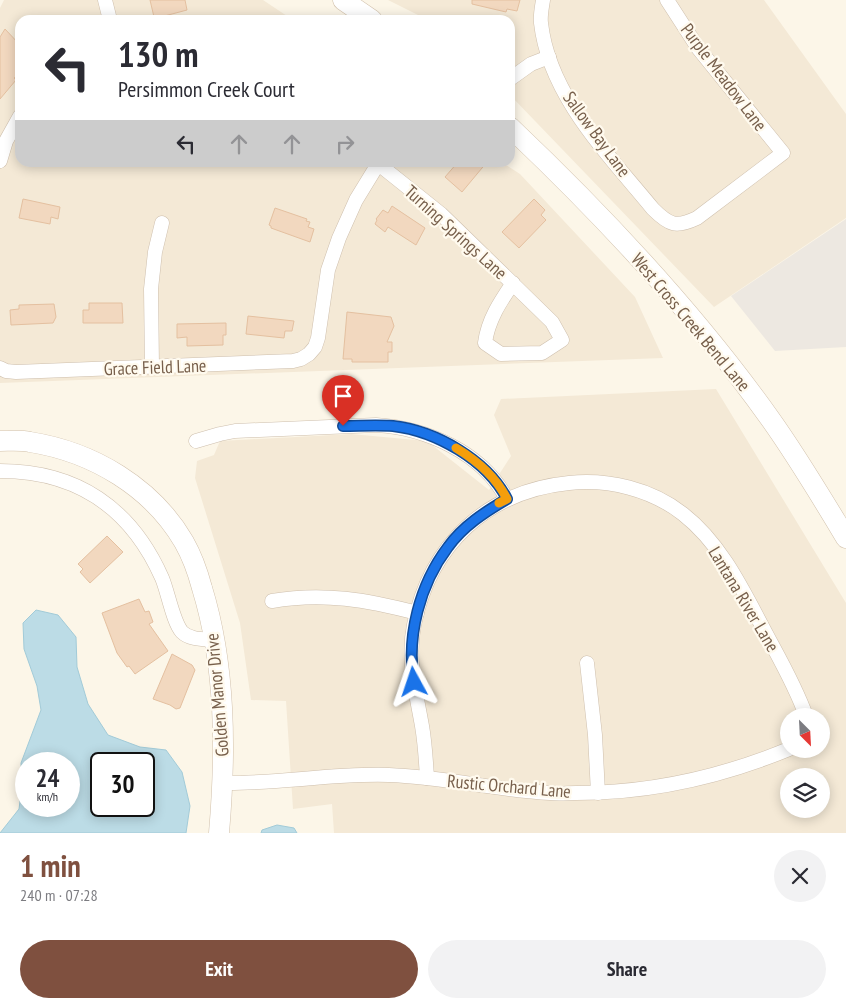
<!DOCTYPE html>
<html lang="en">
<head>
<meta charset="utf-8">
<style>
  :root { --surface:#fff; --page:#f2f2f3; --text:#2b2b33; --muted:#7c7c81; --accent:#7f503f }
  body { margin:0; font-family:"PT Sans Narrow",sans-serif; background:var(--page); color:var(--text); height:100vh; display:flex; flex-direction:column; font-size:19px; white-space:nowrap }
  * { box-sizing:border-box; margin:0 }
  p { font-size:16px; color:var(--muted) }
  .icon { flex:none; width:28px; height:28px; fill:none; stroke:currentColor; stroke-width:2; stroke-linecap:round; stroke-linejoin:round }
  .map { position:relative; height:833px; overflow:hidden }
  .drawer { display:flex; flex-direction:column; background:var(--surface); flex:1 }
  .drawer>* { flex:none }
  .banner { position:absolute; left:15px; top:15px; width:500px; height:152px; border-radius:15px; box-shadow:0 2px 12px #0003; background:#fff; color:var(--text); overflow:hidden }
  .needle { width:32px; rotate:156deg }
  .fabs { position:absolute; left:780px; top:708px; display:grid; gap:10px }
  .fabs a { display:grid; place-items:center; width:50px; height:50px; border-radius:50%; background:var(--surface); box-shadow:0 2px 12px #0003; font-size:25px }
  .speed { position:absolute; left:15px; top:752px; display:flex; gap:10px; font-size:25px; font-weight:700; text-align:center }
  .speed>* { display:grid; place-content:center; width:65px; height:65px; border-radius:50%; background:var(--surface); box-shadow:0 2px 12px #0003; line-height:1 }
  .speed small { font-size:12px; font-weight:400 }
  .speed .limit { border:2px solid #111; border-radius:8px; background:#fff; color:#111 }
  .pin { position:absolute; display:grid; place-items:center; width:42px; height:42px; color:#fff; margin:-51px -21px; border-radius:50% 50% 50% 0; rotate:-45deg; box-shadow:0 0 5px #0007 }
  .pin .icon { rotate:45deg }
  .me { position:absolute; width:55px; margin:-28px; rotate:355deg; stroke-linejoin:round; filter:drop-shadow(0 0 4px #0008) }
  .turn { display:flex; align-items:center; gap:18px; height:105px; padding:0 20px; font-size:22px }
  .turn .icon { width:65px; height:65px; stroke-width:2.5 }
  .turn b { display:block; font-size:35px; line-height:42px }
  .lanes { display:flex; align-items:center; height:48px; padding:0 20px; background:#0003; justify-content:center; gap:25px; direction:ltr }
  .lanes .off { opacity:.35 }
  .round { display:grid; place-items:center; flex:none; width:52px; height:52px; border-radius:26px; background:var(--page) }
  .summary { display:flex; align-items:center; justify-content:space-between; height:85px; padding:0 20px }
  h1 { font-size:30px; font-weight:800; line-height:38px; color:var(--accent) }
  .primary-button { display:flex; gap:10px; margin-top:auto; padding:10px 20px }
  .primary-button a { flex:1; height:58px; border-radius:30px; background:var(--accent); color:#fff; font-size:20px; font-weight:800; line-height:58px; text-align:center }
  .primary-button a+a { background:var(--page); color:var(--text) }
  .map>svg:first-child { display:block }
  .residential { fill:#f4e9d6; fill-rule:evenodd }
  .industrial { fill:#ede8e1 }
  .water { fill:#bcdce6; stroke:#a2cbd8; fill-rule:evenodd }
  .building { fill:#f2d8bf; stroke:#e4c0a0 }
  .lines { fill:none; stroke-linecap:round; stroke-linejoin:round }
  .street-casing { stroke:#cebfad; stroke-width:15 }
  .secondary-casing { stroke:#d1c0ab; stroke-width:21 }
  .street { stroke:#fff; stroke-width:14 }
  .secondary { stroke:#fff; stroke-width:20 }
  .route-casing { stroke:#114b97; stroke-width:12 }
  .route { stroke:#1a73e8; stroke-width:9 }
  .slow { stroke:#f59e0b; stroke-width:9 }
  .labels { text-anchor:middle; dominant-baseline:central; stroke-width:4.5; stroke-linejoin:round; paint-order:stroke }
  .street-label { font-size:18px; fill:#775f4b; stroke:#fffaee }
</style>
</head>
<body>
<div class="map">
<svg width="846" height="833" viewBox="0 0 846 833">
  <rect width="100%" height="100%" fill="#fcf6e8"/>
  <g class="residential">
    <polygon points="4,0 263,0 293,20 20,20 20,162 503,163 520,174 635,297 663,358 0,383 0,8"/>
    <polygon points="388,0 764,0 846,114 846,218 714,307 510,95 510,20 428,20"/>
    <path d="M716 389 846 603V833H334L332 804 293 809 286 701 251 700 240 623 195 478 197 461 214 455 220 441 351 434 427 441 489 490 511 456 494 415 501 399ZM789 716H821V749H789ZM789 776H821V809H789Z"/>
  </g>
  <polygon class="industrial" points="846,219 846,347 775,351 731,296"/>
  <g class="water">
    <path d="M36 610 58 615 76 637 77 667 88 704 108 735 140 747 166 750 182 772 190 806 186 833H0L19 809 22 786 21 763 41 710 37 686 24 649 23 623ZM26 764H69V806H26ZM101 764H144V806H101Z"/>
    <polygon points="277,825 294,828 297,833 261,833 262,830"/>
  </g>
  <g class="building">
    <polygon points="150,0 185,0 187,10 157,18 154,17"/>
    <polygon points="472,0 520,0 517,11 507,9 506,12 472,4"/>
    <polygon points="5,29 20,45 20,73 14,78 16,80 0,99 0,37"/>
    <polygon points="458,162 487,162 462,192 445,177"/>
    <polygon points="23,199 60,207 58,219 51,217 50,224 19,218"/>
    <polygon points="534,199 545,210 541,215 546,220 519,248 502,232"/>
    <polygon points="392,206 425,228 416,245 388,227 385,232 375,224 377,220 376,219 383,210 388,213"/>
    <polygon points="275,208 307,219 306,221 310,222 308,227 314,229 310,242 271,228 271,226 269,225"/>
    <polygon points="89,303 122,303 123,323 83,323 83,310 89,310"/>
    <polygon points="54,304 56,317 53,323 11,325 10,310 19,309 19,305"/>
    <polygon points="347,312 391,317 394,326 387,342 392,342 392,352 388,352 388,362 352,362 352,359 343,359"/>
    <polygon points="248,316 294,321 292,331 285,331 284,338 246,334"/>
    <polygon points="226,323 226,335 223,335 223,345 187,346 187,337 177,338 177,324"/>
    <polygon points="107,536 123,552 90,583 80,572 83,569 78,564"/>
    <polygon points="139,599 145,612 149,611 153,622 149,624 168,651 135,674 129,666 127,667 117,653 102,613"/>
    <polygon points="172,654 192,665 195,670 180,708 176,709 170,705 153,699"/>
  </g>
  <g class="lines">
    <defs>
      <g id="street">
        <polyline points="105,0 110,20"/>
        <path d="M543 0C542 7 540 16 541 23 549 96 609 155 653 209 669 225 676 228 697 218L783 153 698 48 667 0"/>
        <polyline points="510,79 531,64 549,57"/>
        <polyline points="0,161 6,141 20,116"/>
        <path d="M376 162 441 214 475 247 552 322 562 340 542 353 501 354 485 343C488 320 500 302 513 283"/>
        <polyline points="152,367 151,289 155,252 162,223"/>
        <polyline points="0,368 6,371 16,372 293,361 301,359 309,354 315,347 318,338 328,270 339,238 356,200 378,164"/>
        <path d="M196 441 220 434 235 431 376 425C426 428 482 452 507 499"/>
        <path d="M0 471C77 471 131 508 162 578 168 592 173 622 182 632 190 640 204 639 215 640"/>
        <path d="M272 601C323 592 368 600 417 613"/>
        <polyline points="587,663 595,735 598,793"/>
        <path d="M427 778C426 761 425 743 422 726 416 692 407 659 414 625 430 544 488 491 569 483 609 479 651 489 683 514 724 546 746 597 770 641 783 665 797 690 806 716"/>
        <path d="M223 783C278 784 333 773 389 775 443 777 496 790 550 793 559 794 568 793 576 793 650 793 721 777 789 749"/>
      </g>
      <g id="secondary">
        <polyline points="343,0 372,20"/>
        <path d="M510 127C605 217 695 313 771 420 798 458 822 498 846 538"/>
        <path d="M0 441C10 441 21 440 30 442 93 452 152 487 184 542 192 556 198 573 202 588 226 666 226 752 219 833"/>
      </g>
    </defs>
    <use href="#street" class="street-casing"/>
    <use href="#secondary" class="secondary-casing"/>
    <use href="#street" class="street"/>
    <use href="#secondary" class="secondary"/>
  </g>
  <g class="lines">
    <defs>
      <path id="route" d="M343 426C359 426 376 425 393 426 436 431 487 460 507 499 485 512 463 526 448 547 420 584 406 636 414 682"/>
    </defs>
    <use href="#route" class="route-casing"/>
    <use href="#route" class="route"/>
    <path class="slow" d="M456 448C476 460 496 477 507 499L499 503"/>
  </g>
  <g class="labels">
    <g class="street-label">
      <text transform="translate(724 77) rotate(53)">Purple Meadow Lane</text>
      <text transform="translate(597 134) rotate(54)">Sallow Bay Lane</text>
      <text transform="translate(456 232) rotate(42)">Turning Springs Lane</text>
      <text transform="translate(691 322) rotate(50)">West Cross Creek Bend Lane</text>
      <text transform="translate(155 367) rotate(-2)">Grace Field Lane</text>
      <text transform="translate(744 599) rotate(59)">Lantana River Lane</text>
      <text transform="translate(217 695) rotate(-95)">Golden Manor Drive</text>
      <text transform="translate(509 786) rotate(5)">Rustic Orchard Lane</text>
    </g>
  </g>
</svg>
<div class="fabs">
<a><svg class="needle" viewBox="-14 -14 28 28"><path d="M0-13l5 13h-10z" fill="#e53935"/><path d="M0 13l5-13h-10z" fill="#7c7c81"/></svg></a>
<a><svg class="icon" aria-label="layers" viewBox="0 0 24 24"><path d="M12 4l9 5-9 5-9-5zM3 14l9 5 9-5"/></svg></a>
</div>
<div class="speed"><div>24<small>km/h</small></div><div class="limit">30</div></div>
<div class="pin" style="left:343px;top:426px;background:#d93025"><svg class="icon" aria-label="arrive" viewBox="0 0 24 24"><path d="M6 21V4h12l-3 4 3 4H6"/></svg></div>
<svg class="me" style="left:414px;top:682px" viewBox="-20 -20 40 40"><path d="M0-17L14 15 0 8-14 15z" fill="#1a73e8" stroke="#fff" stroke-width="4"/></svg>
<div class="banner">
<div class="turn"><svg class="icon" aria-label="left" viewBox="0 0 24 24"><path d="M17 20v-9H6M10 6l-5 5 5 5"/></svg><div><b>130 m</b>Persimmon Creek Court</div></div>
<div class="lanes"><svg class="icon" aria-label="left" viewBox="0 0 24 24"><path d="M17 20v-9H6M10 6l-5 5 5 5"/></svg><svg class="icon off" aria-label="ahead" viewBox="0 0 24 24"><path d="M12 20V5M6 11l6-6 6 6"/></svg><svg class="icon off" aria-label="ahead" viewBox="0 0 24 24"><path d="M12 20V5M6 11l6-6 6 6"/></svg><svg class="icon off" aria-label="right" viewBox="0 0 24 24"><path d="M7 20v-9h11M14 6l5 5-5 5"/></svg></div>
</div>
</div>
<section class="drawer">
<div class="summary"><div><h1>1 min</h1><p>240 m · 07:28</p></div><a class="round"><svg class="icon" aria-label="close" viewBox="0 0 24 24"><path d="M6 6l12 12M18 6L6 18"/></svg></a></div>
<div class="primary-button"><a>Exit</a><a>Share</a></div>
</section>
</body>
</html>
